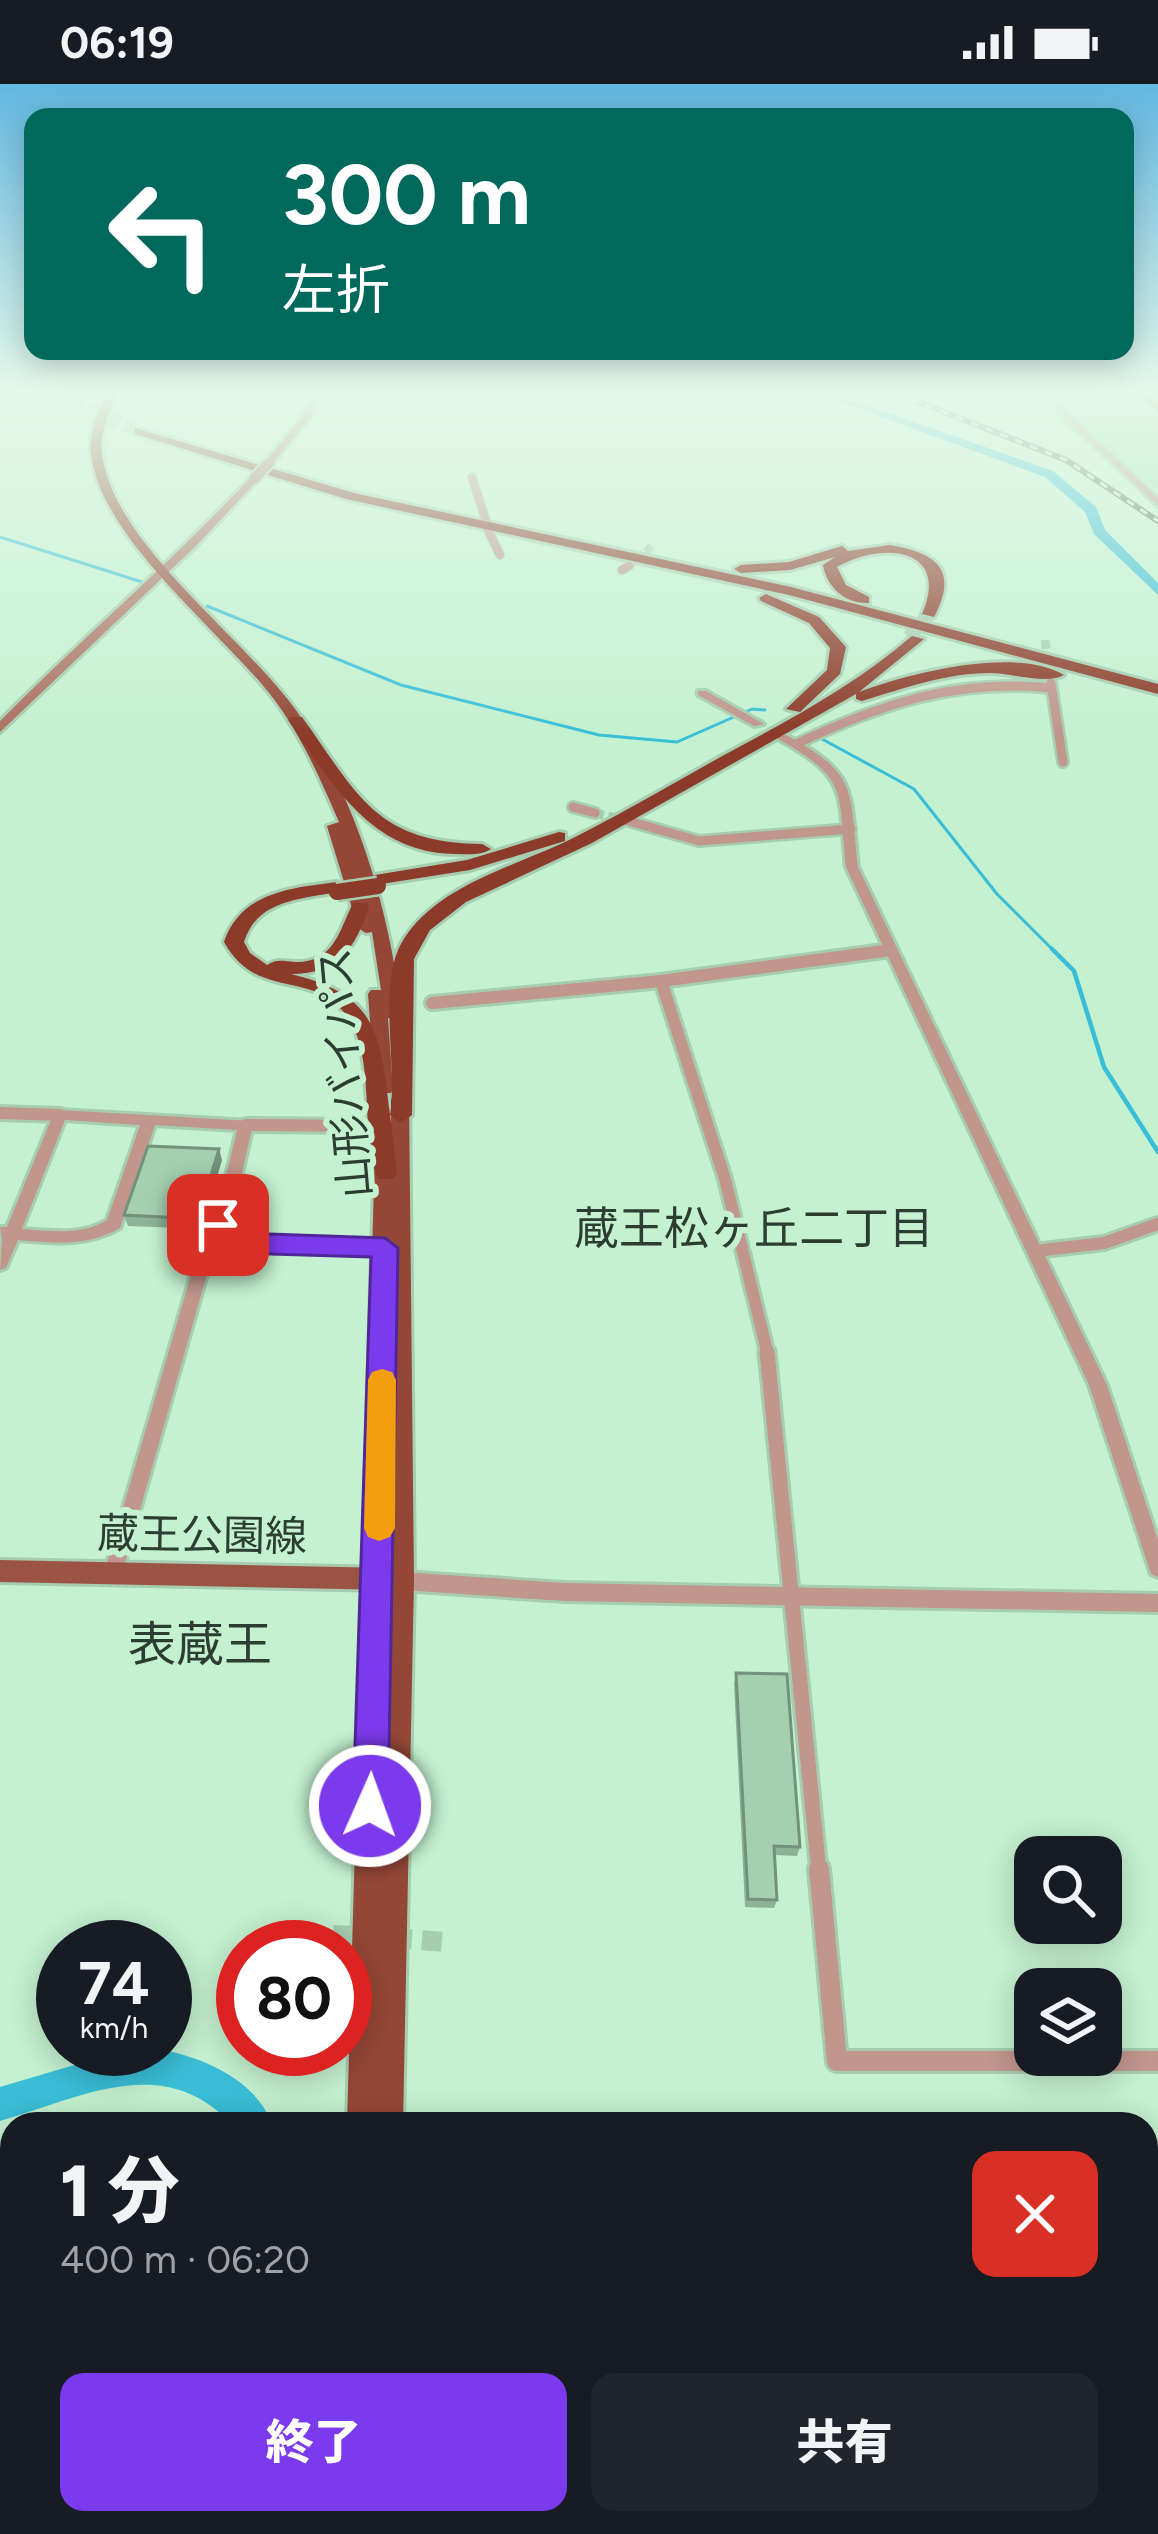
<!DOCTYPE html>
<html lang="ja">
<head>
<meta charset="utf-8">
<style>
  :root { --surface:#171b24; --page:#20242c; --text:#f1f3f6; --muted:#9ea1a6; --accent:#7c3aed }
  body { margin:0; font-family:Figtree,"Noto Sans JP",sans-serif; background:var(--page); color:var(--text); height:100vh; display:flex; flex-direction:column; font-size:45px; white-space:nowrap }
  * { box-sizing:border-box; margin:0 }
  p { font-size:39px; color:var(--muted) }
  .icon { flex:none; width:66px; height:66px; fill:none; stroke:currentColor; stroke-width:2; stroke-linecap:round; stroke-linejoin:round }
  .map { position:relative; flex:1; overflow:hidden }
  .details { position:absolute; left:0px; top:2028px; width:1158px; height:423px; display:flex; flex-direction:column; background:var(--surface); border-radius:36px 36px 0 0; box-shadow:0 6px 30px #0003 }
  .details>* { flex:none }
  .banner { position:absolute; left:24px; top:24px; width:1110px; height:252px; border-radius:24px; box-shadow:0 6px 30px #0003; background:#00695c; color:#fff; overflow:hidden }
  .controls { position:absolute; left:1014px; top:1752px; display:grid; gap:24px }
  .controls a { display:grid; place-items:center; width:108px; height:108px; border-radius:24px; background:var(--surface); box-shadow:0 6px 30px #0003; font-size:60px }
  .speed { position:absolute; left:36px; top:1836px; display:flex; gap:24px; font-size:60px; font-weight:700; text-align:center }
  .speed>* { display:grid; place-content:center; width:156px; height:156px; border-radius:50%; background:var(--surface); box-shadow:0 6px 30px #0003; line-height:1 }
  .speed small { font-size:30px; font-weight:400 }
  .speed .limit { border:18px solid #d22; background:#fff; color:#111 }
  .pin { position:absolute; display:grid; place-items:center; width:102px; height:102px; color:#fff; margin:-51px; border-radius:24px; box-shadow:0 6px 18px #0006 }
  .me { position:absolute; width:132px; margin:-66px; rotate:2deg; stroke-linejoin:round; filter:drop-shadow(0 0 9px #0008) }
  .turn { display:flex; align-items:center; gap:42px; height:252px; padding:0 60px; font-size:54px }
  .turn .icon { width:156px; height:156px; stroke-width:2.5 }
  .turn b { display:block; font-size:84px; line-height:102px }
  .round { display:grid; place-items:center; flex:none; width:126px; height:126px; border-radius:24px; background:var(--page) }
  .head { display:flex; align-items:center; justify-content:space-between; height:204px; padding:0 60px }
  h1 { font-size:72px; font-weight:800; line-height:90px }
  .primary-button { display:flex; gap:24px; margin-top:auto; padding:24px 60px }
  .primary-button a { flex:1; height:138px; border-radius:24px; background:var(--accent); color:#fff; font-size:48px; font-weight:800; line-height:138px; text-align:center }
  .primary-button a+a { background:var(--page); color:var(--text) }
  .status { display:flex; justify-content:space-between; align-items:center; height:84px; padding:0 60px; background:var(--surface); direction:ltr }
  .status svg { height:33px; fill:currentColor }
  .map>svg:first-child { display:block }
  .green { fill:#a1e3b4 }
  .lines { fill:none; stroke-linecap:round; stroke-linejoin:round }
  .stream-far1 { stroke:#3abed7; stroke-width:3 }
  .stream { stroke:#3abed7; stroke-width:4.5 }
  .river { fill:#3abed7; fill-rule:evenodd }
  .minor-tunnel-far2 { stroke:#a6cdb0; stroke-width:8; stroke-dasharray:8 3; stroke-linecap:butt }
  .minor-tunnel-far1 { stroke:#a6cdb0; stroke-width:9; stroke-dasharray:9 4.5; stroke-linecap:butt }
  .minor-tunnel { stroke:#a6cdb0; stroke-width:20; stroke-dasharray:20 10; stroke-linecap:butt }
  .motorway-tunnel { stroke:#a6cdb0; stroke-width:14; stroke-dasharray:14 6; stroke-linecap:butt }
  .minor-far4-casing { stroke:#a6cdb0; stroke-width:10 }
  .minor-far3-casing { stroke:#a6cdb0; stroke-width:14 }
  .minor-far2-casing { stroke:#a6cdb0; stroke-width:18 }
  .minor-far1-casing { stroke:#a6cdb0; stroke-width:21 }
  .minor-casing { stroke:#a6cdb0; stroke-width:26 }
  .tertiary-casing { stroke:#a6cdb0; stroke-width:6 }
  .secondary-casing { stroke:#a6cdb0; stroke-width:6 }
  .primary-casing { stroke:#a6cdb0; stroke-width:6 }
  .trunk-casing { stroke:#a6cdb0; stroke-width:6 }
  .motorway-casing { stroke:#a6cdb0; stroke-width:6 }
  .minor-far4 { stroke:#c0968d; stroke-width:8 }
  .minor-far3 { stroke:#c0968d; stroke-width:9 }
  .minor-far2 { stroke:#c0968d; stroke-width:12 }
  .minor-far1 { stroke:#c0968d; stroke-width:15 }
  .minor { stroke:#c0968d; stroke-width:20 }
  .tertiary { fill:#c0968d; fill-rule:evenodd }
  .secondary { fill:#ab7062; fill-rule:evenodd }
  .primary { fill:#9b5444; fill-rule:evenodd }
  .trunk { fill:#944736; fill-rule:evenodd }
  .motorway { fill:#8c3a29; fill-rule:evenodd }
  .rail-casing { stroke:#5d7864; stroke-width:6 }
  .rail { stroke:#c4f1d0; stroke-width:3; stroke-dasharray:8; stroke-linecap:butt }
  .secondary-bridge-casing { stroke:#a6cdb0; stroke-width:14; stroke-linecap:butt }
  .motorway-bridge-casing { stroke:#a6cdb0; stroke-width:21; stroke-linecap:butt }
  .secondary-bridge { stroke:#ab7062; stroke-width:10 }
  .motorway-bridge { stroke:#8c3a29; stroke-width:16 }
  .wall { fill:#8db397 }
  .shaded-wall { fill:#73927b }
  .building { fill:#a4d0b0; stroke:#73927b; stroke-width:3 }
  .route { fill:#7c3aed; stroke:#51269a; stroke-width:3 }
  .slow { fill:#f59e0b }
  .labels { text-anchor:middle; dominant-baseline:central; stroke-width:12; stroke-linejoin:round; paint-order:stroke }
  .street-label { font-size:42px; fill:#2c3e31; stroke:#c4f1d0 }
  .neighbourhood-label { font-size:45px; fill:#2c3e31; stroke:#c4f1d0 }
  .quarter-label { font-size:48px; fill:#2c3e31; stroke:#c4f1d0 }
</style>
</head>
<body>
<div class="status"><b>06:19</b><svg viewBox="0 0 49 12"><path d="M0 12V9h3v3zM5 12V6h3v6zM10 12V3h3v9zM15 12V0h3v12zM26 1h20v11H26zM47 4h2v5h-2z"/></svg></div>
<div class="map">
<svg width="1158" height="2450" viewBox="0 0 1158 2450">
  <rect width="100%" height="100%" fill="#c4f1d0"/>
  <g class="green">
    <polygon points="1018,309 1127,309 1158,333 1158,406"/>
    <polygon points="477,2439 859,2439 860,2450 477,2450"/>
  </g>
  <g class="lines">
    <g class="stream-far1">
      <polyline points="0,453 142,498"/>
      <polyline points="207,522 401,601 599,651 677,658 752,625 765,626"/>
      <polyline points="822,655 914,705 997,810 1055,868"/>
    </g>
    <polyline class="stream" points="1052,865 1074,887 1104,983 1158,1068"/>
    <g class="river">
      <polygon points="816,309 832,309 1053,387 1096,423 1105,446 1158,499 1158,511 1094,450 1085,428 1045,393"/>
      <path d="M164 1966C207 1975 254 1996 273 2040H231C164 1967 80 2014 0 2037V2003L108 1971Z"/>
      <rect x="1146" y="2077" width="12" height="36"/>
    </g>
    <polyline class="minor-tunnel-far2" points="629,482 653,461"/>
    <g class="minor-tunnel-far1">
      <polyline points="1045,556 1049,587"/>
      <polyline points="595,729 625,736"/>
    </g>
    <g class="minor-tunnel">
      <polyline points="333,1851 370,1853"/>
      <polyline points="392,1854 445,1858"/>
    </g>
    <g class="motorway-tunnel">
      <polyline points="51,309 139,347"/>
      <polyline points="909,553 929,530"/>
    </g>
    <defs>
      <g id="minor-far4">
        <polyline points="0,313 55,309"/>
        <polyline points="472,393 486,437"/>
        <polyline points="488,446 500,471"/>
        <polyline points="622,486 629,482"/>
      </g>
      <g id="minor-far3">
        <polyline points="1051,599 1063,678"/>
        <path d="M796 660C881 620 956 594 1051 604"/>
        <polyline points="573,723 595,729"/>
        <polyline points="625,736 699,757 851,745"/>
        <polyline points="876,868 891,866"/>
      </g>
      <g id="minor-far2">
        <polyline points="661,897 725,1095 768,1271"/>
        <polyline points="432,919 661,897 891,866"/>
        <polyline points="0,1029 60,1031"/>
        <polyline points="246,1041 363,1042"/>
        <polyline points="1035,1167 1104,1159 1158,1140"/>
      </g>
      <polyline id="minor-far1" points="767,1268 819,1788"/>
      <g id="minor">
        <polyline points="819,1785 837,1977 1158,1977"/>
        <polyline points="1146,2247 1158,2247"/>
        <polyline points="884,2439 885,2450"/>
      </g>
      <g id="tertiary">
        <polygon points="1038,309 1046,309 1158,414 1158,422"/>
        <polygon points="698,607 706,607 764,640 754,642 698,611"/>
        <path d="M778 651H786C860 691 849 706 858 783L1107 1301 1158 1456V1493L1151 1490 1149 1484 1089 1301 846 783C838 708 850 695 778 655Z"/>
        <path d="M60 1026 251 1037 253 1041 228 1149 240 1153 385 1158 393 1164 385 1170 239 1165 222 1159 213 1169 122 1489 120 1495 113 1498 106 1495 104 1489 198 1167 212 1150 237 1046 155 1041 120 1144C88 1163 53 1159 18 1156L6 1184 0 1186 2 1155 0 1143H7L53 1031ZM65 1036 140 1041 107 1136C82 1152 51 1147 22 1145Z"/>
        <polygon points="402,1488 565,1499 1158,1510 1158,1528 565,1517 402,1506 395,1503 392,1497 395,1491"/>
      </g>
      <g id="secondary">
        <polygon points="314,309 322,309 311,333 272,381 266,381 266,377 304,330"/>
        <path d="M251 393 259 395 197 461 0 648V637C82 554 171 479 251 393Z"/>
      </g>
      <g id="primary">
        <polygon points="1133,309 1144,309 1158,319 1158,327"/>
        <polygon points="0,1476 390,1484 399,1487 402,1495 399,1503 390,1506 0,1498"/>
      </g>
      <g id="trunk">
        <path d="M107 309H117C109 328 99 350 102 370 114 464 252 557 304 638 360 725 389 828 402 930L399 934H388L393 1005 391 1009H377L375 1005 368 910 371 906H381L372 848 366 849 358 844 327 742 339 738C320 694 300 648 270 610 218 545 101 454 91 370 88 349 99 327 107 309Z"/>
        <path d="M400 1009 409 1015 414 1497 403 2040H347L375 1066 378 1061H391V1015ZM390 1311V1497L383 1709Z"/>
        <rect x="340" y="2439" width="63" height="11"/>
      </g>
      <g id="motorway">
        <polygon points="135,344 354,409 791,503 1158,600 1158,610 789,511 346,415 135,350"/>
        <path d="M890 461C937 469 959 486 934 533L922 530C951 463 882 457 837 483L846 501 869 513V519C846 520 827 504 823 481L835 473 790 486 741 489 734 485 741 481 789 478 842 462 848 467Z"/>
        <polygon points="766,510 819,533 846,563 840,590 800,628 786,625 827,586 830,564 809,539 761,517 759,514"/>
        <path d="M912 552 924 555 859 608C910 589 1015 562 1064 591 1048 601 1011 589 990 589 945 589 905 604 862 617L856 615V610L592 759 466 818 430 846 414 875 412 1031 401 1039 390 1031 397 1089 394 1095H378C358 1048 379 964 341 925 305 887 256 915 224 858 241 808 291 804 337 798L346 803 343 807C305 815 257 814 244 858L250 869 267 881C277 875 282 877 295 878 334 879 339 847 353 819H367L369 823C355 865 338 890 291 890 378 911 380 949 390 1031 398 981 377 900 402 858 438 798 523 781 581 750 630 725 677 697 726 670 791 635 855 601 912 552Z"/>
        <path d="M290 633H302C358 711 376 759 482 760L491 765C480 772 469 770 455 770 370 769 331 698 288 636Z"/>
        <polygon points="559,748 565,749 565,757 470,786 375,801 366,796 375,791 467,776"/>
      </g>
    </defs>
    <use href="#minor-far4" class="minor-far4-casing"/>
    <use href="#minor-far3" class="minor-far3-casing"/>
    <use href="#minor-far2" class="minor-far2-casing"/>
    <use href="#minor-far1" class="minor-far1-casing"/>
    <use href="#minor" class="minor-casing"/>
    <use href="#tertiary" class="tertiary-casing"/>
    <use href="#secondary" class="secondary-casing"/>
    <use href="#primary" class="primary-casing"/>
    <use href="#trunk" class="trunk-casing"/>
    <use href="#motorway" class="motorway-casing"/>
    <use href="#minor-far4" class="minor-far4"/>
    <use href="#minor-far3" class="minor-far3"/>
    <use href="#minor-far2" class="minor-far2"/>
    <use href="#minor-far1" class="minor-far1"/>
    <use href="#minor" class="minor"/>
    <use href="#tertiary" class="tertiary"/>
    <use href="#secondary" class="secondary"/>
    <use href="#primary" class="primary"/>
    <use href="#trunk" class="trunk"/>
    <use href="#motorway" class="motorway"/>
    <defs>
      <polyline id="rail" points="896,309 1066,376 1158,437"/>
    </defs>
    <use href="#rail" class="rail-casing"/>
    <use href="#rail" class="rail"/>
    <defs>
      <polyline id="secondary-bridge" points="254,395 269,379"/>
      <polyline id="motorway-bridge" points="337,808 378,802"/>
    </defs>
    <use href="#secondary-bridge" class="secondary-bridge-casing"/>
    <use href="#motorway-bridge" class="motorway-bridge-casing"/>
    <use href="#secondary-bridge" class="secondary-bridge"/>
    <use href="#motorway-bridge" class="motorway-bridge"/>
  </g>
  <g class="wall">
    <polygon points="222,1076 197,1160 181,1159 178,1149 179,1144 128,1142 124,1131"/>
    <polygon points="736,1589 800,1763 797,1772 774,1771 777,1816 774,1824 745,1823 734,1600"/>
  </g>
  <polygon class="shaded-wall" points="219,1065 222,1076 197,1160 193,1150"/>
  <g class="building">
    <polygon points="148,1062 219,1065 193,1150 178,1149 182,1134 124,1131"/>
    <polygon points="736,1589 787,1590 800,1763 774,1762 777,1816 748,1815"/>
  </g>
  <linearGradient id="sky" x2="0" y2="1"><stop stop-color="#62b8e1"/><stop offset="0.47" stop-color="#e4f9ea"/><stop offset="1" stop-color="#e4f9ea" stop-opacity="0"/></linearGradient>
  <rect width="1158" height="652" fill="url(#sky)"/>
  <polygon class="route" points="218,1131 239,1149 385,1154 398,1164 388,1722 383,1734 370,1739 358,1734 353,1722 371,1173 239,1169 209,1159 205,1141"/>
  <polygon class="slow" points="382,1285 392,1288 396,1296 395,1444 390,1453 379,1457 368,1453 364,1444 368,1296 372,1288"/>
  <g class="labels">
    <g class="street-label">
      <text transform="translate(345 989) rotate(-95)">山形バイパス</text>
      <text transform="translate(202 1451) rotate(1)">蔵王公園線</text>
    </g>
    <g class="neighbourhood-label">
      <text x="754" y="1144">蔵王松ヶ丘二丁目</text>
    </g>
    <g class="quarter-label">
      <text x="200" y="1560">表蔵王</text>
    </g>
  </g>
</svg>
<div class="controls">
<a><svg class="icon" aria-label="search" viewBox="0 0 24 24"><circle cx="10" cy="10" r="6"/><path d="M15 15l6 6"/></svg></a>
<a><svg class="icon" aria-label="layers" viewBox="0 0 24 24"><path d="M12 4l9 5-9 5-9-5zM3 14l9 5 9-5"/></svg></a>
</div>
<div class="speed"><div>74<small>km/h</small></div><div class="limit">80</div></div>
<div class="pin" style="left:218px;top:1141px;background:#d93025"><svg class="icon" aria-label="arrive" viewBox="0 0 24 24"><path d="M6 21V4h12l-3 4 3 4H6"/></svg></div>
<svg class="me" style="left:370px;top:1722px" viewBox="-20 -20 40 40"><circle r="17" fill="#7c3aed" stroke="#fff" stroke-width="3"/><path d="M0-11L8 9 0 5-8 9z" fill="#fff"/></svg>
<div class="banner">
<div class="turn"><svg class="icon" aria-label="left" viewBox="0 0 24 24"><path d="M17 20v-9H6M10 6l-5 5 5 5"/></svg><div><b>300 m</b>左折</div></div>
</div>
<section class="details">
<div class="head"><div><h1>1 分</h1><p>400 m · 06:20</p></div><a class="round" style="background:#d93025;color:#fff"><svg class="icon" aria-label="close" viewBox="0 0 24 24"><path d="M6 6l12 12M18 6L6 18"/></svg></a></div>
<div class="primary-button"><a>終了</a><a>共有</a></div>
</section>
</div>
</body>
</html>
